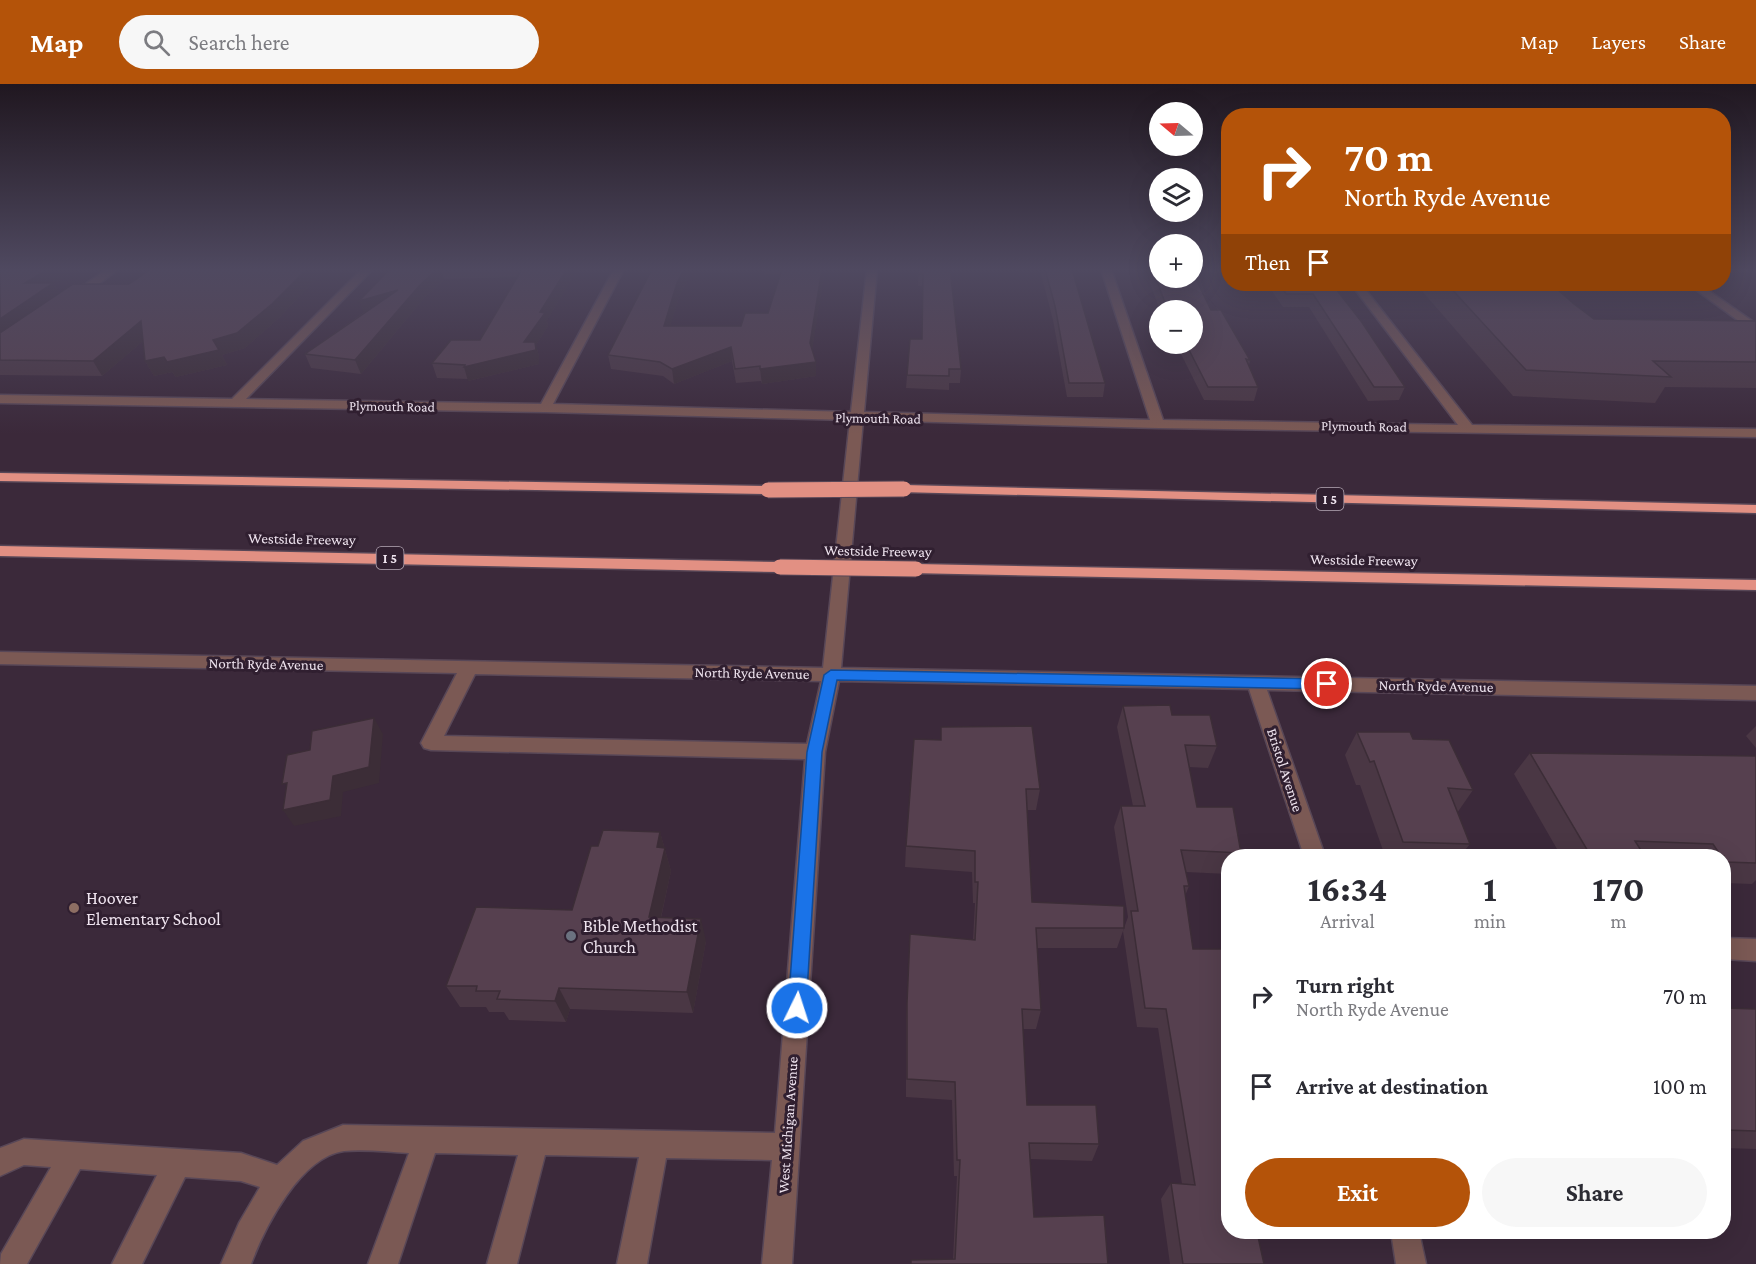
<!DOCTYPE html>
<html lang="en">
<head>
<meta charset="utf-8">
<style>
  :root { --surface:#fff; --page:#f7f7f7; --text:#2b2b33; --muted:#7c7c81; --accent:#b45309 }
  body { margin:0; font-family:"Crimson Pro",serif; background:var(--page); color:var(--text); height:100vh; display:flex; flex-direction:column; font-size:22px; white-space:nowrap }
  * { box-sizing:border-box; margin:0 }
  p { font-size:20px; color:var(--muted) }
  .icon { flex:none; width:33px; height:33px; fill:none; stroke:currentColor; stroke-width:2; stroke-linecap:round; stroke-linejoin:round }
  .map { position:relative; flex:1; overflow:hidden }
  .details { position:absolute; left:1221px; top:765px; width:510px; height:390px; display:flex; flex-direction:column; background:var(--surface); border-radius:24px; box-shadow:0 6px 24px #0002 }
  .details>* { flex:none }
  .guide { position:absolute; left:1221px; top:24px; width:510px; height:183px; border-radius:24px; box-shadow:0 6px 24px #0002; background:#b45309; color:#fff; overflow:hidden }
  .needle { width:39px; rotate:289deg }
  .fabs { position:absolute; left:1149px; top:18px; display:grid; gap:12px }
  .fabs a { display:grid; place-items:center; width:54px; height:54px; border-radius:50%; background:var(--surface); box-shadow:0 6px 24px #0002; font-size:30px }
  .pin { position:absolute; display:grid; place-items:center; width:51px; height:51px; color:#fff; margin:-26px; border:3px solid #fff; border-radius:50%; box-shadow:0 2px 6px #0007 }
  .me { position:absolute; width:66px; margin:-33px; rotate:4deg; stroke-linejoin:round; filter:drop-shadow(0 0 4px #0008) }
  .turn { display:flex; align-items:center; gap:21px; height:126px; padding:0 24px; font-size:27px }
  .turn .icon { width:78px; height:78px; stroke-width:2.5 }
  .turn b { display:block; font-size:42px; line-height:51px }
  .then { display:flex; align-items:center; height:57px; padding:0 24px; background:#0003; gap:12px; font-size:22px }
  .eta { display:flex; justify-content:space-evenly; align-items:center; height:102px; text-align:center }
  .eta b { font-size:36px; font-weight:700; line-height:42px }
  .button { display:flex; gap:12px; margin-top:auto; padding:12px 24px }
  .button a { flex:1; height:69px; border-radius:36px; background:var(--accent); color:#fff; font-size:24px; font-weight:700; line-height:69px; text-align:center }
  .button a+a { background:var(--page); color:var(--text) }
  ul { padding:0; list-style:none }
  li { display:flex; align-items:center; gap:18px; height:90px; padding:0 24px }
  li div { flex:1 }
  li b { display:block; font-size:22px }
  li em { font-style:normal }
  header { display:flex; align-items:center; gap:36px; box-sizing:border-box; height:84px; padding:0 30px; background:var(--accent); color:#fff }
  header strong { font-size:28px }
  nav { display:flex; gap:33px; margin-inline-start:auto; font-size:21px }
  .search { width:420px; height:54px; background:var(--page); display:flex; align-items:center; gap:15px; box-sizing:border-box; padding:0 21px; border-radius:33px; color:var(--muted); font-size:22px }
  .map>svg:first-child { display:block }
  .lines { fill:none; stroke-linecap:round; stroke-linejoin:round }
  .minor-casing { stroke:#584757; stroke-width:3 }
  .highway-casing { stroke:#584757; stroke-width:3 }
  .minor { fill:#7b5954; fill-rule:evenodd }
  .highway { fill:#e29083; fill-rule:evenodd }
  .highway-bridge-casing { stroke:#584757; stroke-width:17; stroke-linecap:butt }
  .highway-bridge { stroke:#e29083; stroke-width:15 }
  .wall { fill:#4a3744 }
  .shaded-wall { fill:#3c2d37 }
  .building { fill:#56404f; stroke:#3c2d37; stroke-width:1.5 }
  .route { fill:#1a73e8; stroke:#114b97; stroke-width:1.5 }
  .education-dot { fill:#8d6e63; stroke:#301f30; stroke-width:2 }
  .worship-dot { fill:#6b7280; stroke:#301f30; stroke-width:2 }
  .labels { text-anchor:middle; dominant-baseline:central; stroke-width:6; stroke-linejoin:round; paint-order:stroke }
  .far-street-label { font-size:14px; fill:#efe4ef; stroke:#301f30 }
  .shield { fill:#301f30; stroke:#b6a9b6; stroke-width:1.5 }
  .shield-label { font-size:14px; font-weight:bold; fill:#efe4ef }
  .street-label { font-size:15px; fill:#efe4ef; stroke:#301f30 }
  .near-poi-label { font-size:18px; fill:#efe4ef; stroke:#301f30; text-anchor:start }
</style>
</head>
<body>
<header>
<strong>Map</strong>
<div class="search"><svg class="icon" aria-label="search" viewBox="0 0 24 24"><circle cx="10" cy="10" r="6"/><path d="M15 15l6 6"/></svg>Search here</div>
<nav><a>Map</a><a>Layers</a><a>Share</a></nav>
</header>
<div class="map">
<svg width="1756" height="1180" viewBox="0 0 1756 1180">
  <rect width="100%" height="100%" fill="#3b293a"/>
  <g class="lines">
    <defs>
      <g id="minor">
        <polygon points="107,185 119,185 78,215 70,215 70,211"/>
        <path d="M362 185H373L246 315 541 320 614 185H624L553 320 851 328 867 185H877L864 328 1150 336 1101 185H1111L1163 336 1458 341 1351 200H1361L1472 341 1756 345V353L1158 344 863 336 841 584 1756 602V616L1267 606 1325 772H1304L1249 605 839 597 825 668 792 1180H762L772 1076 666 1074 647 1180H617L639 1073 545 1071 517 1180H487L518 1071 435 1069 398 1180H368L409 1069C388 1068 365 1065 344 1067 300 1073 265 1143 251 1180H221L239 1139 260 1103 241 1097 185 1093 142 1180H112L157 1091 80 1085 27 1180H0L1 1170 51 1083 24 1081 0 1092V1064L24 1055 241 1069 277 1081 303 1057 343 1041 775 1049 805 675 431 666 424 664 421 659 457 589 0 580V568L823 584 850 336 545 328 0 319V311L232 315ZM475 590 821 597 807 660 444 652Z"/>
        <polygon points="1688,200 1699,200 1755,239 1756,242 1747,243"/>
        <polygon points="1724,854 1756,855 1756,877 1724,875"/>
        <polygon points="1391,1148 1419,1148 1426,1180 1396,1180"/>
      </g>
      <g id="highway">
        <polygon points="0,389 768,402 775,406 768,410 0,397"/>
        <polygon points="904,401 1756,421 1756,429 899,408 897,405 899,402"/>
        <polygon points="0,462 780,478 788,483 780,488 0,472"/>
        <polygon points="916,480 1756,496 1756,506 910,489 908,485"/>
      </g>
    </defs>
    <use href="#minor" class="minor-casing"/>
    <use href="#highway" class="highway-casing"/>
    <use href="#minor" class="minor"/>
    <use href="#highway" class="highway"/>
    <defs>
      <g id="highway-bridge">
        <polyline points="768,406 904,405"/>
        <polyline points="780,483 916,485"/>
      </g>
    </defs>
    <use href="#highway-bridge" class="highway-bridge-casing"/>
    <use href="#highway-bridge" class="highway-bridge"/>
  </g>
  <g class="wall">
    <polygon points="0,185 78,185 54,200 59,209 129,200 151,185 325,185 279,234 245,264 222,271 227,281 176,293 172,288 154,292 145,277 143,257 102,292 0,291"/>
    <polygon points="390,185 579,185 578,188 576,188 547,236 548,242 536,261 539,272 539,280 468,297 468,295 437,294 432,279 480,256 518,193 444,195 424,214 361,290 311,284 305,270 363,229"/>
    <polygon points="652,185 694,185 693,189 691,189 679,213 670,242 741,242 768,229 780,190 764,190 764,185 825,185 812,265 816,292 762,300 761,297 736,299 732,277 674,300 663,292 611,285 608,271"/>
    <polygon points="918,185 951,193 961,285 960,299 949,299 949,306 906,304 907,291 922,255 922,202 918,202"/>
    <polygon points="1036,185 1072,185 1105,299 1103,313 1067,313 1053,236 1040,186 1036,186"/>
    <polygon points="1148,185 1160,185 1192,194 1192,185 1228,185 1228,189 1194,189 1211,226 1250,276 1249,282 1258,303 1254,317 1204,316 1176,260 1192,260 1192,226 1160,226 1149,197 1150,190"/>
    <polygon points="1267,200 1332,200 1405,303 1399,316 1368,317 1309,223 1283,223"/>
    <polygon points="1416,200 1551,200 1574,220 1594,235 1756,237 1756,304 1665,303 1655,319 1513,312"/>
    <polygon points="1123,622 1172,631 1217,662 1208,684 1189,683 1197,723 1241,769 1240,772 1228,772 1228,790 1186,788 1189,802 1185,812 1228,1148 1264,1180 1170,1180 1161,1115 1171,1099 1182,1100 1158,944 1137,943 1123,847 1128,833 1114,743 1121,722 1133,722 1117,643"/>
    <polygon points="1756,642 1756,664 1746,652"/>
    <polygon points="941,643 1040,705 1036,726 1027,726 1032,818 1124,844 1117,864 1037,864 1041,926 1036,945 1023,945 1027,1021 1099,1060 1092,1077 1030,1075 1034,1133 1108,1180 953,1175 957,1092 954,1092 952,1016 906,1013 906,938 910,850 973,856 975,819 973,819 972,788 905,783 906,762 941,656"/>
    <polygon points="1357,648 1413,655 1473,706 1457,729 1470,760 1460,772 1385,772 1360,701 1356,701 1345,671"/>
    <polygon points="1530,669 1756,672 1756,796 1752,800 1724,799 1724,772 1561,772 1514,690"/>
    <polygon points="660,748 671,787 661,834 706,857 693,929 570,925 566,938 509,936 504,928 489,928 486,923 460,923 446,902 572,826 598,762"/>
    <polygon points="1724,924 1756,925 1756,1065 1724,1064"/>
  </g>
  <g class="shaded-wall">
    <polygon points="48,185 78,185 54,200 62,213 0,256 0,235 25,199"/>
    <polygon points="307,185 325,185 279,234 245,264 222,271 227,281 176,293 172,288 154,292 145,277"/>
    <polygon points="437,185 441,185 444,195 424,214 361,290 355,276 420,201"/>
    <polygon points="567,185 575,185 576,188 547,236 548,242 536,261 539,272 539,280 468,297 464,283 524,258 540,228"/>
    <polygon points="684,185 690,185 691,189 679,213 666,256 664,242 677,199"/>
    <polygon points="822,185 825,185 811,273 810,259"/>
    <polygon points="398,206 364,230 359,217"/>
    <polygon points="141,237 149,252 102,292 93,277"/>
    <polygon points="731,263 732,277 674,300 672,285"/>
    <polygon points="816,278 816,292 762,300 760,285"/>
    <polygon points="374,634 383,650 379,699 343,708 341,732 294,742 283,726"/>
    <polygon points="660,748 671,787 656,855 649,833 657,763"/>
    <polygon points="701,835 706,857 693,929 687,908"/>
    <polygon points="559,904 570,925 566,938 555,917"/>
  </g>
  <g class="building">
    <polygon points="0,185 48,185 25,199 53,199 0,235"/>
    <polygon points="151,185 307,185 272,220 237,249 213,256 219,266 167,278 164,273 145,277 141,237 93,277 0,276 0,249 73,200 129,200"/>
    <polygon points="390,185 437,185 420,201 355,276 305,270 398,206 359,217"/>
    <polygon points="522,185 567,185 540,228 545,229 524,258 535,258 536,266 464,283 465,281 432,279 451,256 480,256"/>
    <polygon points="652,185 684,185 677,199 664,242 741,242 745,229 768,229 782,185 822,185 810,259 816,278 760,285 760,282 735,285 731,263 672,285 660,278 608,271"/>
    <polygon points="918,185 951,185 951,193 961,285 949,285 949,292 907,291 910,255 922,255 923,190 918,190"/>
    <polygon points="1045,185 1072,185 1105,299 1069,299 1055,222"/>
    <polygon points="1152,185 1160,185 1160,194 1192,194 1192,187 1211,226 1221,226 1250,276 1246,275 1258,303 1208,303 1186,260 1192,260 1192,226 1169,226 1164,216"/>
    <polygon points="1280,200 1332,200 1361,237 1405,303 1374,303 1313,210 1286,210"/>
    <polygon points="1447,200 1551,200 1574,220 1594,235 1756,237 1756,278 1653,277 1671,293 1526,286"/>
    <polygon points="1170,621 1172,631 1210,631 1217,662 1185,661 1197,723 1233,723 1241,769 1181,766 1189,802 1184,802 1193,865 1228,865 1228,1148 1257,1148 1264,1180 1183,1180 1171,1099 1195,1101 1166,925 1145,924 1131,827 1138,827 1121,722 1145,722 1123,622"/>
    <polygon points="374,634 369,683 333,692 330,716 283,726 287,699 282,700 287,671 310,666 312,647"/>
    <polygon points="1032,642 1040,705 1026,705 1032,818 1124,822 1124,844 1036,844 1041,926 1022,925 1027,1021 1096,1021 1099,1060 1029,1059 1034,1133 1104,1131 1108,1180 911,1180 911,1176 955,1175 960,1076 957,1076 955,998 907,995 907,919 910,850 975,856 978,798 975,798 975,767 906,762 914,655 941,656 941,643"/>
    <polygon points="1357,648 1410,648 1413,655 1449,656 1473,706 1448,704 1470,760 1403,758 1374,677 1370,678"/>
    <polygon points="1530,669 1756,672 1756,779 1725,778 1724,776 1724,772 1721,772 1713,760 1635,757 1644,771 1589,769"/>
    <polygon points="603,746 660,748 657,763 665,764 649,833 701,835 687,908 559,904 555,917 497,915 500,907 476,907 477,902 446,902 476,823 572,826 591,762 598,762"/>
    <polygon points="1724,924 1756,925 1756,1047 1724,1046"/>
  </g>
  <linearGradient id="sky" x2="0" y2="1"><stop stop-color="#201720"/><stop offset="0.53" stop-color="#4f4960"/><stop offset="1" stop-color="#4f4960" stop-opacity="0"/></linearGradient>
  <rect width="1756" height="350" fill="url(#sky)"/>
  <polygon class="route" points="831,586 1327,595 1334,600 1327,605 837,596 822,668 806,924 804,930 797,933 791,930 788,924 807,668 824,591"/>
  <circle class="education-dot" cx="74" cy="824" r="6"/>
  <circle class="worship-dot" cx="571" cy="852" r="6"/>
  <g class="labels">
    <g class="far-street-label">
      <text transform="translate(392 322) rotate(1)">Plymouth Road</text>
      <text transform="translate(878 334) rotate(1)">Plymouth Road</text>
      <text transform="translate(1364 342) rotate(1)">Plymouth Road</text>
    </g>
    <g class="shield">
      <rect x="1316.5" y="404" width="27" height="22" rx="4.5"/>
      <rect x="376.5" y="463" width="27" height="22" rx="4.5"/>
    </g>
    <g class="shield-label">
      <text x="1330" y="415">I 5</text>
      <text x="390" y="474">I 5</text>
    </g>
    <g class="street-label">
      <text transform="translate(302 455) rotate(1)">Westside Freeway</text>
      <text transform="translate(878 467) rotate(1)">Westside Freeway</text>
      <text transform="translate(1364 476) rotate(1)">Westside Freeway</text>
      <text transform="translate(266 580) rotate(1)">North Ryde Avenue</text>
      <text transform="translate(752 589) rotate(1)">North Ryde Avenue</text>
      <text transform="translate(1436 602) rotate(1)">North Ryde Avenue</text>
      <text transform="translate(1285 686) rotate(72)">Bristol Avenue</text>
      <text transform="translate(788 1041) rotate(-86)">West Michigan Avenue</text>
    </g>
    <g class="near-poi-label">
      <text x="86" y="814">Hoover<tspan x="86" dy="21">Elementary School</tspan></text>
      <text x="583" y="842">Bible Methodist<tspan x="583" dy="21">Church</tspan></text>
    </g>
  </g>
</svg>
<div class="fabs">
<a><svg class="needle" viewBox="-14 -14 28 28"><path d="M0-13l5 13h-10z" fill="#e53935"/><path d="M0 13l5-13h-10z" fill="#7c7c81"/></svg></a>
<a><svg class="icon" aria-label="layers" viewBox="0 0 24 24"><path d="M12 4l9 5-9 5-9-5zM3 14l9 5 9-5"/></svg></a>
<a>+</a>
<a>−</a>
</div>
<div class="pin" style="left:1327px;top:600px;background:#d93025"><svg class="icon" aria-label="arrive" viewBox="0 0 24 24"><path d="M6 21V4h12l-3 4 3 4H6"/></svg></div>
<svg class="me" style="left:797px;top:924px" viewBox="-20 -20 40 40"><circle r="17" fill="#1a73e8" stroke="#fff" stroke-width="3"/><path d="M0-11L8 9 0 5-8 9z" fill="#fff"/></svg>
<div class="guide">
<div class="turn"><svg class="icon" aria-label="right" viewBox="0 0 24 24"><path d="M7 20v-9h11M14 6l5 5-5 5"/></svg><div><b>70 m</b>North Ryde Avenue</div></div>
<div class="then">Then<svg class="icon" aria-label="arrive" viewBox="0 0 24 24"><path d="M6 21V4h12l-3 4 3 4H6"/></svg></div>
</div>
<section class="details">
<div class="eta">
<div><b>16:34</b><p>Arrival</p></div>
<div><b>1</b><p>min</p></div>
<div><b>170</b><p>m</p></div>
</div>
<ul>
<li><svg class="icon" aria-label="right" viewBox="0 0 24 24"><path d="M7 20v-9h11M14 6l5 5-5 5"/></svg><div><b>Turn right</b><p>North Ryde Avenue</p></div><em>70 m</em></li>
<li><svg class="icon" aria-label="arrive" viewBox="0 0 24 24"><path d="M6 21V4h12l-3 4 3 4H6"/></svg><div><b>Arrive at destination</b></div><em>100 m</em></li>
</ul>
<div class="button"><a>Exit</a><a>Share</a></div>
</section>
</div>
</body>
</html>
